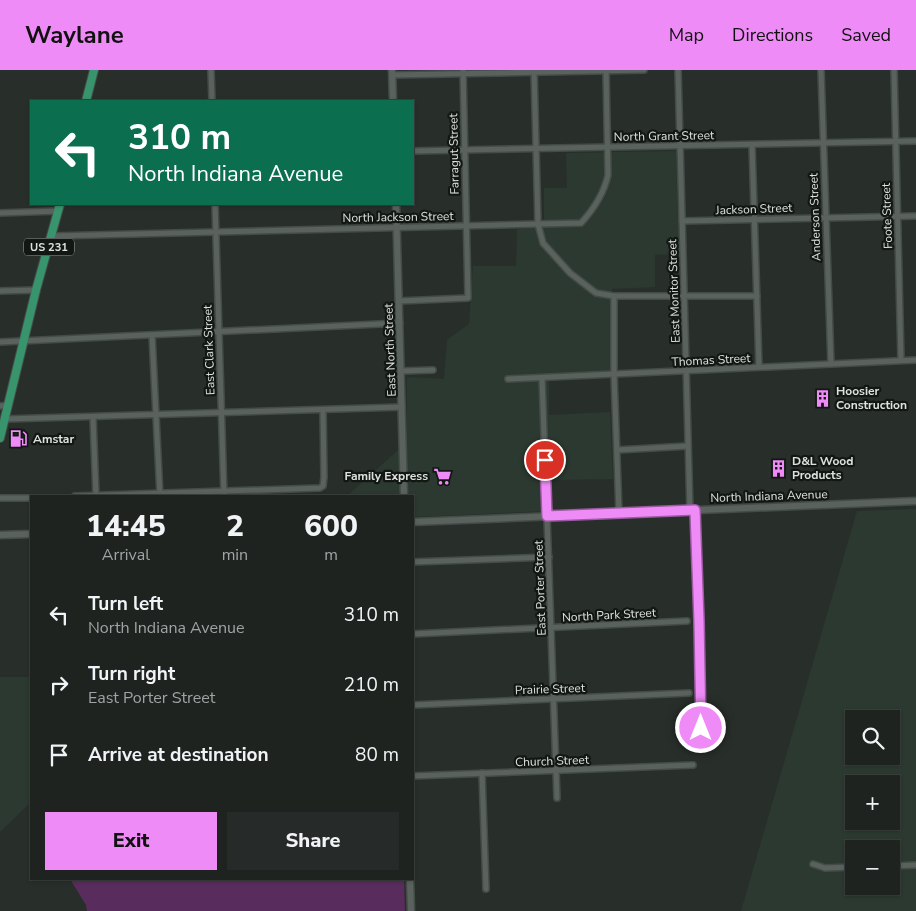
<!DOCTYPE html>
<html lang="en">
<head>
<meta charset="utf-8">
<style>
  :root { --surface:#1e2320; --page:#262b29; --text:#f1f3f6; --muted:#a1a4a5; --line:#3c403e; --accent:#ef8bf7 }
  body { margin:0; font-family:"Nunito Sans",sans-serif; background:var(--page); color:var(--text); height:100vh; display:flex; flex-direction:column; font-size:19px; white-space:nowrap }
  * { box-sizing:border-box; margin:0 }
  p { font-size:16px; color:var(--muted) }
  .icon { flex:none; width:28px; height:28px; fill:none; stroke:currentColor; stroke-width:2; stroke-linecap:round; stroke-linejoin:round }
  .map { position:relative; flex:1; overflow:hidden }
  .drawer { position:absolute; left:30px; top:425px; width:384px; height:385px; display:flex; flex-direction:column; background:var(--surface); border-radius:0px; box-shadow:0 1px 4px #0004,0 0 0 1px var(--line) }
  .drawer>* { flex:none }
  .guide { position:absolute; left:30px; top:30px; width:384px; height:105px; border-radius:0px; box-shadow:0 1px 4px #0004,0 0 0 1px var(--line); background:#0b6e4f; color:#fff; overflow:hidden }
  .buttons { position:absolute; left:845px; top:640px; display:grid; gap:10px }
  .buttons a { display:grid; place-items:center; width:55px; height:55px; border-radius:0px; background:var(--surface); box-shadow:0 1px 4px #0004,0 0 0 1px var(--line); font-size:25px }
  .pin { position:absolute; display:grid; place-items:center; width:42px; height:42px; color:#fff; margin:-21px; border:2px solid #fff; border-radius:50%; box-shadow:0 1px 5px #0007 }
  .me { position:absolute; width:55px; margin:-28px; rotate:0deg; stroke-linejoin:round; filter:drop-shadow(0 0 4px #0008) }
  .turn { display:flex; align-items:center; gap:18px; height:105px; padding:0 15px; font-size:22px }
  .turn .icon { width:65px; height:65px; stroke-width:2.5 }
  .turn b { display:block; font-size:35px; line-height:42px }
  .eta { display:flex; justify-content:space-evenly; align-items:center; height:85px; text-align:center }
  .eta b { font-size:30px; font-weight:800; line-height:35px }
  .action { display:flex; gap:10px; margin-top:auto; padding:10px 15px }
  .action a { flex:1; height:58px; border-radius:0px; background:var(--accent); color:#111; font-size:20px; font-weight:800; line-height:58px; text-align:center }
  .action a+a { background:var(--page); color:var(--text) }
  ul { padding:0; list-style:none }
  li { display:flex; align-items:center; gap:15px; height:70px; padding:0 15px }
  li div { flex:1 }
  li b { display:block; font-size:19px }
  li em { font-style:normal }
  header { display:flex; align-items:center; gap:30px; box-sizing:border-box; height:70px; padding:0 25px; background:var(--accent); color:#111 }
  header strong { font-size:24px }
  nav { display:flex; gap:28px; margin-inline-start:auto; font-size:18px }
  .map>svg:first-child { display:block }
  .built { fill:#2b3930; fill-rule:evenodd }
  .green { fill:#582c5c }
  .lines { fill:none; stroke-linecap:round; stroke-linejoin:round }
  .minor-casing { stroke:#454c48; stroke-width:8 }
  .tertiary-casing { stroke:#454c48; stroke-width:9 }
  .primary-casing { stroke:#454c48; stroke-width:10 }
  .minor { stroke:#59625d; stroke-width:5 }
  .tertiary { stroke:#59625d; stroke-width:6 }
  .primary { stroke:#37946c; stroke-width:8 }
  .route-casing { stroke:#9b5aa1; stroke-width:12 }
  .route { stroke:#ef8bf7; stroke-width:9 }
  .labels { text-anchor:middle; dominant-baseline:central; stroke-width:4.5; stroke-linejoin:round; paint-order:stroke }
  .shield { fill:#131714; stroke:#a0a5a2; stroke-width:1 }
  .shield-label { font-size:11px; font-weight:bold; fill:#dde2df }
  .street-label { font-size:12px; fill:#dde2df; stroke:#131714 }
  .poi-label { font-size:12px; font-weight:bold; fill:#dde2df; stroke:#131714; text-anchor:start }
</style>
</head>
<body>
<header>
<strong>Waylane</strong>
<nav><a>Map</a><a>Directions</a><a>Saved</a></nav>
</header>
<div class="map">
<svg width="916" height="841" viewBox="0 0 916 841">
  <rect width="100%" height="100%" fill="#282f2b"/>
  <g class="built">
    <polygon points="676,81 679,184 655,185 655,217 612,219 610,303 549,305 549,345 610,342 613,409 550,410 550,441 413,447 412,426 347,426 407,372 407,307 444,309 447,270 469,254 473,196 516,196 517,159 544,156 544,118 567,118 566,83"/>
    <path d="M916 439V841H741L857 441ZM854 649H891V686H854ZM854 714H891V751H854ZM854 779H891V816H854Z"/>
    <polygon points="0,607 31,607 31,732 0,762"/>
  </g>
  <polygon class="green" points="70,809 404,809 405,841 87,841 86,835"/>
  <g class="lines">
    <defs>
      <g id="minor">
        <polyline points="211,0 212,31"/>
        <polyline points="534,0 538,154 543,173 570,203 596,223 614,226 757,226"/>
        <polyline points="678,0 690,441"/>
        <polyline points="821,0 831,294"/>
        <polyline points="894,0 901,290"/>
        <polyline points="392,5 644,0"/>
        <polyline points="752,75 759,297"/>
        <polyline points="412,81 916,71"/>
        <polyline points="215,134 224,426"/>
        <polyline points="0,143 58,141"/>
        <polyline points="682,151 916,146"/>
        <path d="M52 166 581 153C593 140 604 123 608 105L606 0"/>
        <polyline points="0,221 36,220"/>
        <polyline points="614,226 614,304 619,443"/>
        <polyline points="399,231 468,228 463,0"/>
        <polyline points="152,265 160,426"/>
        <polyline points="0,272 400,253"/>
        <polyline points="402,301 433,300"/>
        <polyline points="542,308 557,728"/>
        <polyline points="508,309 916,290"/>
        <polyline points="0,336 8,335"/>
        <polyline points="93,347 96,426"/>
        <polyline points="5,349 402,337"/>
        <polyline points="617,380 688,376"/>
        <polyline points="75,426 320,418 323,416 324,407 323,340"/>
        <polyline points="0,428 31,428"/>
        <polyline points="695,440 699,551 701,658"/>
        <polyline points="412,492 549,487"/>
        <polyline points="412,564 687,551"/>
        <polyline points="412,635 689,623"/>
        <polyline points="482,703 486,819"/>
        <polyline points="412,706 693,695"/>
        <polyline points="813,794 825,798 854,797"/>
        <polyline points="891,796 916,795"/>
      </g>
      <g id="tertiary">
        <polyline points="392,0 393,31"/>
        <polyline points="396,134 404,426"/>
        <polyline points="412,452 916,431"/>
        <polyline points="0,465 31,464"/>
        <polyline points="410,809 411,841"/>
      </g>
      <g id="primary">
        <polyline points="86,31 94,0"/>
        <polyline points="0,368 36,220 60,134"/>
      </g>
    </defs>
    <use href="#minor" class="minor-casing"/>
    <use href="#tertiary" class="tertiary-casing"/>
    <use href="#primary" class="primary-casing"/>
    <use href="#minor" class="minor"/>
    <use href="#tertiary" class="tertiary"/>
    <use href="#primary" class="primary"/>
  </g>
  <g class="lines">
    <defs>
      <polyline id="route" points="545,390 547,446 695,440 699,551 701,658"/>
    </defs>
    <use href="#route" class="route-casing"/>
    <use href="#route" class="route"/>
  </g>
  <defs>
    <symbol id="building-bare" viewBox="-9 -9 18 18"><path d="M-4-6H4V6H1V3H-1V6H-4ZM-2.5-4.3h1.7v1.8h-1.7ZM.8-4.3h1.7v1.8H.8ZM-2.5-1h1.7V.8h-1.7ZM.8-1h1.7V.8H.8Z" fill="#ef8bf7" stroke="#131714" stroke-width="2.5" paint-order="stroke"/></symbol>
    <symbol id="fuel-bare" viewBox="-9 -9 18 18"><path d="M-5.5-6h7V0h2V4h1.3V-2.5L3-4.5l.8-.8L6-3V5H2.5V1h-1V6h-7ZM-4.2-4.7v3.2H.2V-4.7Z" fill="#ef8bf7" stroke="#131714" stroke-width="2.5" paint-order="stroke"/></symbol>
    <symbol id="supermarket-bare" viewBox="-9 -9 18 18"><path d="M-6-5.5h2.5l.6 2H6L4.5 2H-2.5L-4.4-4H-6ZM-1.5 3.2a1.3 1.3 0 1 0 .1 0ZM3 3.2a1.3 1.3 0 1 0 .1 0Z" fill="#ef8bf7" stroke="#131714" stroke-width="2.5" paint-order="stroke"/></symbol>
  </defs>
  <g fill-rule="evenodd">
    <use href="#building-bare" x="810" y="316" width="25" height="25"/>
    <use href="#fuel-bare" x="6" y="356" width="25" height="25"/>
    <use href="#building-bare" x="766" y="386" width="25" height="25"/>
    <use href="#supermarket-bare" x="430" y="394" width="25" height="25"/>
  </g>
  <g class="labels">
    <rect class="shield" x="24" y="168.5" width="50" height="17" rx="4"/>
    <g class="shield-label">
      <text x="49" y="177">US 231</text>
    </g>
    <g class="street-label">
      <text transform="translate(664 66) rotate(-1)">North Grant Street</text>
      <text transform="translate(454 84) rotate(-91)">Farragut Street</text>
      <text transform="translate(754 139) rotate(-2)">Jackson Street</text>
      <text transform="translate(887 146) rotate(-92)">Foote Street</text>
      <text transform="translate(398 147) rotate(-1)">North Jackson Street</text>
      <text transform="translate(815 147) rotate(-92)">Anderson Street</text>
      <text transform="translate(674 221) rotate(-92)">East Monitor Street</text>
      <text transform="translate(209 280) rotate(-92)">East Clark Street</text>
      <text transform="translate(390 280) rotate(-92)">East North Street</text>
      <text transform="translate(711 290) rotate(-3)">Thomas Street</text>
      <text transform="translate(769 426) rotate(-2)">North Indiana Avenue</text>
      <text transform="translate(540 518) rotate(-92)">East Porter Street</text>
      <text transform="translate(609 545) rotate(-3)">North Park Street</text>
      <text transform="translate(550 619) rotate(-2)">Prairie Street</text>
      <text transform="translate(552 691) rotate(-2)">Church Street</text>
    </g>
    <g class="poi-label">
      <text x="836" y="321">Hoosier<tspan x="836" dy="14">Construction</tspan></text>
      <text x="33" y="369">Amstar</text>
      <text x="792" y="391">D&amp;L Wood<tspan x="792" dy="14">Products</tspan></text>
      <text x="428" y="406" text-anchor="end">Family Express</text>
    </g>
  </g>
</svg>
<div class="buttons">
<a><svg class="icon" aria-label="search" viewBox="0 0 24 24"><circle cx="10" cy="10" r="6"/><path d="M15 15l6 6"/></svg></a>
<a>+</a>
<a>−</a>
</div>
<div class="pin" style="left:545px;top:390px;background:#d93025"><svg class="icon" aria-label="arrive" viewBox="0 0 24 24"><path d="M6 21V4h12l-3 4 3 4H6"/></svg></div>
<svg class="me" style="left:701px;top:658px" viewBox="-20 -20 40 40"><circle r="17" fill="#ef8bf7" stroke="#fff" stroke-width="3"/><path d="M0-11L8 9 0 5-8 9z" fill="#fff"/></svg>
<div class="guide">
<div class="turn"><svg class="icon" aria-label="left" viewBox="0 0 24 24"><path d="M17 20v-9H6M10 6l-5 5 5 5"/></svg><div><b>310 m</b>North Indiana Avenue</div></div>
</div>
<section class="drawer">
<div class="eta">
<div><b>14:45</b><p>Arrival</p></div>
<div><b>2</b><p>min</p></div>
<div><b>600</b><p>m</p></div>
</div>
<ul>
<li><svg class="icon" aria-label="left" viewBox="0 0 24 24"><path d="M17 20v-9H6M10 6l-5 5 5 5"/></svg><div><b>Turn left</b><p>North Indiana Avenue</p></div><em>310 m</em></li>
<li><svg class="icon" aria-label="right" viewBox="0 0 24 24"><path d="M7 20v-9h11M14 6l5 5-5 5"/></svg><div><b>Turn right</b><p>East Porter Street</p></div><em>210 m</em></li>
<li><svg class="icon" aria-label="arrive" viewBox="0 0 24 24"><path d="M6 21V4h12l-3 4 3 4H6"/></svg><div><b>Arrive at destination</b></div><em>80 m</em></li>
</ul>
<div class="action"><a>Exit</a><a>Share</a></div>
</section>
</div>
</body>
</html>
